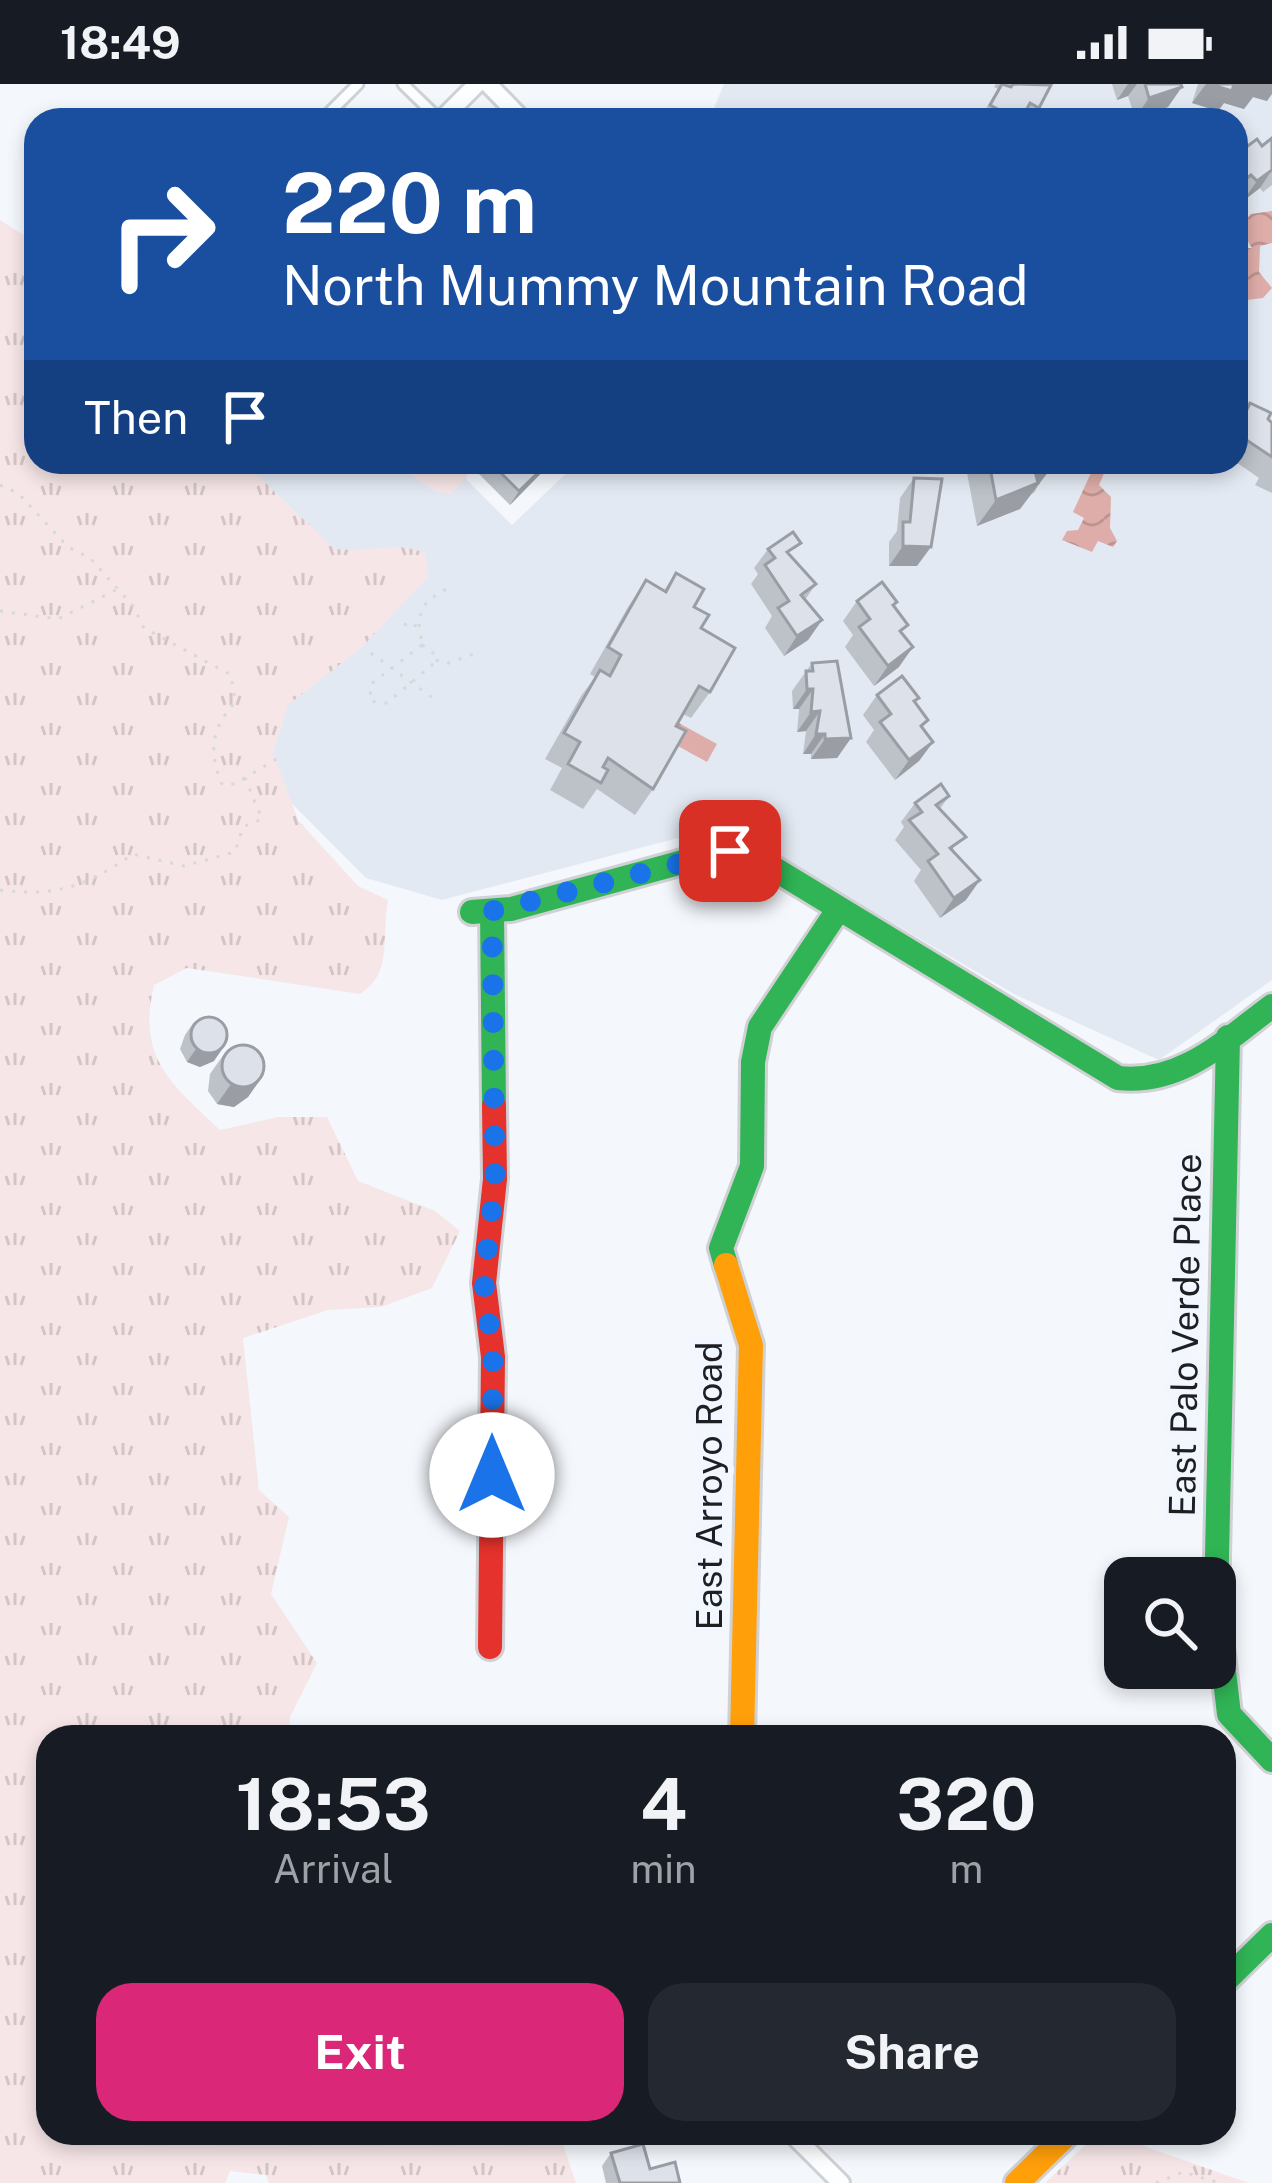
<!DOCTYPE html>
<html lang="en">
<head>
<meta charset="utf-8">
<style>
  :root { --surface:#171b24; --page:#242831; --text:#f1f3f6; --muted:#9ea1a6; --accent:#db2777 }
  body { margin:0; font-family:"Public Sans",sans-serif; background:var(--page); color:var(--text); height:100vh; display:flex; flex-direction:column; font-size:45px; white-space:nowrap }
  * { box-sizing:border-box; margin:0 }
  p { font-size:39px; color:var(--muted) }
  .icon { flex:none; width:66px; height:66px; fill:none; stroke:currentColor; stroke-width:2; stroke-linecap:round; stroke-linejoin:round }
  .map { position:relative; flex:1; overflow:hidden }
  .details { position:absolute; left:36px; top:1641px; width:1200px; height:420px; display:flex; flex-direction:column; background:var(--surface); border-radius:36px; box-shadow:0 6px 18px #0003 }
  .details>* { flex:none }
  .top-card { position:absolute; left:24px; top:24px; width:1224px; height:366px; border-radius:36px; box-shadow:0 6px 18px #0003; background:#1a4fa0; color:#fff; overflow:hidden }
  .buttons { position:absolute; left:1104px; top:1473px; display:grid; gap:24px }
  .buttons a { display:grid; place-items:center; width:132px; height:132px; border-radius:24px; background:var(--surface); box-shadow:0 6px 18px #0003; font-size:60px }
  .pin { position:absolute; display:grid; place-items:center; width:102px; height:102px; color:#fff; margin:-51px; border-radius:24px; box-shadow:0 6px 18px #0006 }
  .me { position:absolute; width:132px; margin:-66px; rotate:0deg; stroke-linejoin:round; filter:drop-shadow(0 0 9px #0008) }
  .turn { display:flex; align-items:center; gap:42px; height:252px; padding:0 60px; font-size:54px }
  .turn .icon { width:156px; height:156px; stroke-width:2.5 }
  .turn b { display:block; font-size:84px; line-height:102px }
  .then { display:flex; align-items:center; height:114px; padding:0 60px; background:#0003; gap:24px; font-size:45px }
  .eta { display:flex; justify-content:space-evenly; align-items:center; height:204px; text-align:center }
  .eta b { font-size:72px; font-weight:700; line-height:84px }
  .action { display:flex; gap:24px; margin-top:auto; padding:24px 60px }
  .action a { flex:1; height:138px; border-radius:36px; background:var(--accent); color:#fff; font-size:48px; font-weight:700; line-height:138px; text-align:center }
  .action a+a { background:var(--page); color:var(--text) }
  .status { display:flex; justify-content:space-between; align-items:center; height:84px; padding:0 60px; background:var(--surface); direction:ltr }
  .status svg { height:33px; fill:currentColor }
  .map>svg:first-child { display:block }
  .built { fill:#e3e9f2 }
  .grass { fill:url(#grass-tufts) }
  .water { fill:url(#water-waves) }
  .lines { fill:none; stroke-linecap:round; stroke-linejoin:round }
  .lane-casing { stroke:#d0d1d5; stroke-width:15 }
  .street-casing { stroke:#d0d1d5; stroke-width:22 }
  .fast-casing { stroke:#d0d1d5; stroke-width:30 }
  .slow-casing { stroke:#d0d1d5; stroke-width:30 }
  .jam-casing { stroke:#d0d1d5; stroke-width:30 }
  .path { stroke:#d7d8d9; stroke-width:3; stroke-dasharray:3 9; stroke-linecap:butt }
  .lane { stroke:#fdfeff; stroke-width:9 }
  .street { stroke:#fdfeff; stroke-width:16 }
  .fast { stroke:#30b455; stroke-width:24 }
  .slow { stroke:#ff9f0a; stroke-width:24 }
  .jam { stroke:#e5322d; stroke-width:24 }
  .wall { fill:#bdc2c9 }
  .shaded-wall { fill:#9a9ea4 }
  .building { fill:#dce1ea; stroke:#9a9ea4; stroke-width:3 }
  .route { stroke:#1a73e8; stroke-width:21; stroke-dasharray:0 37.8 }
  .labels { text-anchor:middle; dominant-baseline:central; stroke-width:12; stroke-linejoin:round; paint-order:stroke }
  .street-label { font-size:36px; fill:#1e1f23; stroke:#f1f6ff }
</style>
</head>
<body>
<div class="status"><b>18:49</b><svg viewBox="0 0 49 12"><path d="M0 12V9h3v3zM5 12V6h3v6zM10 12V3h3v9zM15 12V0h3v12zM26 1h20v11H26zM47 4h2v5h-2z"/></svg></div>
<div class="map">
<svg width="1272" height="2099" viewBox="0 0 1272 2099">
  <defs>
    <pattern id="grass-tufts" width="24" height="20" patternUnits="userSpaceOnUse" patternTransform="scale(3)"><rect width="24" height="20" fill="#f7e6e7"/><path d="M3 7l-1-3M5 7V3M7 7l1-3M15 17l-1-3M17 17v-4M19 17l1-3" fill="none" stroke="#d3c5c6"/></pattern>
    <pattern id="water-waves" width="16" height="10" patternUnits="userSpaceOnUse" patternTransform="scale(3)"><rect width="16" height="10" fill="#deada9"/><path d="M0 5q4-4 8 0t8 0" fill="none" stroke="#be9491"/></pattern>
  </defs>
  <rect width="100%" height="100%" fill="#f4f7fc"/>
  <polygon class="built" points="724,0 1272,0 1272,896 1159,976 1014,910 750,755 693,750 442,816 366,794 0,426 0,188 36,152 36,378 449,378 512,441 578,378 1236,378 1236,36 709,36"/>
  <g class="grass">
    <path d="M0 136 36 159V378H244L333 464C364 471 397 455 426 470L428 493 362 563 288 621 273 668 298 736 358 802 388 816C381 851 394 889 360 910L187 884 154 901C137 974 170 999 220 1046L278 1033H327L358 1097 435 1127 460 1147 432 1204 381 1223 328 1226 243 1254 259 1406 289 1433 271 1510 317 1579 290 1633 289 1653H48V2049H559L576 2099H269L266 2091 230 2087 225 2099H0Z"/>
    <polygon points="394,378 454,378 468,392 451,410 436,408"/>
    <polygon points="1098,2049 1130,2049 1146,2063 1249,2099 1045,2099"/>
  </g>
  <g class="water">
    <polygon points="1272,127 1272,159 1260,162 1259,188 1272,204 1263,214 1247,216 1236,226 1236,164 1252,164 1239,143 1251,130"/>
    <polygon points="1096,378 1108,380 1099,401 1111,413 1110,444 1117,457 1113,463 1098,457 1092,468 1062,456 1067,447 1078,446 1084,434 1073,428"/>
    <polygon points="677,638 717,660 707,678 667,656"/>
  </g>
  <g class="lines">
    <defs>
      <g id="lane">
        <polyline points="403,0 440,36"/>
        <polyline points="322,36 358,0"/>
      </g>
      <g id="street">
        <polyline points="488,0 523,36"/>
        <polyline points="441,36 477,0"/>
        <polyline points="791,2049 841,2099"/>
      </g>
      <g id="fast">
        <polyline points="492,827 494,1022"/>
        <path d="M472 828 511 825 719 768 768 781 1118 994C1181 1001 1225 957 1272 922"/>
        <polyline points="1228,953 1216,1520 1229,1630 1272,1676"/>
        <polyline points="726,1181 721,1164 752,1082 753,978 760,943 838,826"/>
        <polyline points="1224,1898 1272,1851"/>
      </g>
      <g id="slow">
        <polyline points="726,1181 751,1261 742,1653"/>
        <polyline points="1017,2099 1068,2049"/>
      </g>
      <polyline id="jam" points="490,1563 493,1273 484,1199 495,1095 494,1022"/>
    </defs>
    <use href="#lane" class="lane-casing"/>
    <use href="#street" class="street-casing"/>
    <use href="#fast" class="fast-casing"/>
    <use href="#slow" class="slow-casing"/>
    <use href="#jam" class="jam-casing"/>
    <g class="path">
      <path d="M0 401 18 409 68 463 90 474 133 522 144 544 231 591 235 618C211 646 209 665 221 699L229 702 245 694"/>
      <polyline points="0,527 58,535 116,506"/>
      <polyline points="404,540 414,544 427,517 454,500"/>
      <polyline points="419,540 422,560"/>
      <polygon points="422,561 433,569 432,581 387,619 370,617 371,600"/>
      <polyline points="371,569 437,617"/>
      <polyline points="436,576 446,580 479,568"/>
      <path d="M0 806C57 813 87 802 133 770L184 782 235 768 243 743 262 735 245 694 278 674"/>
      <polyline points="1156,2099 1183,2088 1220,2099"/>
    </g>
    <use href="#lane" class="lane"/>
    <use href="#street" class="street"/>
    <use href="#fast" class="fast"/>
    <use href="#slow" class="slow"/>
    <use href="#jam" class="jam"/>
  </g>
  <g class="wall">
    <polygon points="996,0 1049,0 1039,24 1030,36 979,36 998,5 994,3"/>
    <polygon points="1112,0 1181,0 1168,23 1135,34 1128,12 1117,16"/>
    <polygon points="1198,0 1272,0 1267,17 1253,13 1244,25 1224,19 1218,27 1192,19"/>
    <polygon points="1272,54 1272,101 1263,108 1260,104 1243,117 1236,111 1236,69 1237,70 1262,62"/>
    <polygon points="1250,319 1272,339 1272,409 1255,401 1259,394 1236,378 1236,339"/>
    <polygon points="479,378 552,378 510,421 474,385"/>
    <polygon points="965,378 1051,378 1034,409 1031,410 1020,425 977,442"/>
    <polygon points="914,394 917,482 889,482 889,458 897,447 900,414"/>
    <polygon points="768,465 792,473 816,500 805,516 822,536 808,556 784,572 765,544 772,532 751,500 758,490 754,484"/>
    <polygon points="676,489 694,523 701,544 710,608 691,634 683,630 676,642 653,705 635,731 597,705 583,725 550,706 562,684 545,675 581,612 595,593 590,590 628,523 646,496 664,506"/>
    <polygon points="857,517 902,549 899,583 874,602 845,563 853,551 843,537"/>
    <polygon points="812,579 851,654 837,674 811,675 811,670 803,670 806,647 797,648 799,625 793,625 792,607"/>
    <polygon points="877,611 919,614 915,619 923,644 933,658 919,677 895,696 866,658 874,646 863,631"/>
    <polygon points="949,712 940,725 955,769 966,816 940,834 914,797 921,786 895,756 904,743 901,738 915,719"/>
    <polygon points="194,938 214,977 200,983 187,978 180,965 185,951"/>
    <polygon points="224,970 262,993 248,1013 234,1023 217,1020 208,1007 210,990"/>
    <polygon points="611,2069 650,2085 680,2099 606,2099 602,2082"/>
  </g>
  <g class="shaded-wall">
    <polygon points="1128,0 1137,0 1128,12 1117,16"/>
    <polygon points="1206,0 1272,0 1272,10 1267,17 1253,13 1244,25 1224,19 1218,27 1192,19"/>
    <polygon points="1182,3 1168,23 1135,34 1149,14"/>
    <polygon points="1272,86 1260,104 1243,117 1257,97"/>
    <polygon points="1251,91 1237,110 1236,111 1236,102"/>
    <polygon points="549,378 552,378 510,421 519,407"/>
    <polygon points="1052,383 1020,425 977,442 996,416 1035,387"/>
    <polygon points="903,462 931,463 917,482 889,482"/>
    <polygon points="822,536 808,556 784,572 797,552"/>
    <polygon points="913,563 899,583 874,602 888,582"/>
    <polygon points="807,605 813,605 799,625 793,625"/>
    <polygon points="820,627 806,647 797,648 811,628"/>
    <polygon points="816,650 825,650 811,670 803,670"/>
    <polygon points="851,654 837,674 811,675 825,655"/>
    <polygon points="933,658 919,677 895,696 909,676"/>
    <polygon points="980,796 966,816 940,834 954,814"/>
    <polygon points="223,964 214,977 200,983 187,978 196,965"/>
    <polygon points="262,993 248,1013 234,1023 217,1020 231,1000"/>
  </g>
  <g class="building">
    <polygon points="1002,0 1011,3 1013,0 1051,1 1039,24 1030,19 1021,36 1018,36 990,21"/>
    <polygon points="1145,0 1181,0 1182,3 1149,14"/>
    <polygon points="1209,0 1234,0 1232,7"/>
    <polygon points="1272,54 1272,86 1257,97 1251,91 1236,102 1236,69 1237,70 1257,55 1262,62"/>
    <polygon points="1250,319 1271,329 1268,335 1272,339 1272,373 1236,349"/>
    <polygon points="490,378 549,378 519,407"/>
    <polygon points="989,378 1051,378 1052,383 1035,387 1038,399 996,416"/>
    <polygon points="914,394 942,395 931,463 903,462 903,438 910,438"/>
    <polygon points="793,448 801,459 787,468 816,500 801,511 822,536 797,552 778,524 789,517 765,481 775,474 768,465"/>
    <polygon points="676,489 704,505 694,523 709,531 701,544 735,564 710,608 699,602 676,642 686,647 653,705 608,674 603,683 608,686 601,699 568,680 580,658 564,649 600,586 610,592 621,571 608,563 646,496 666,508"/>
    <polygon points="882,498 897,518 893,521 908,541 900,547 913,563 888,582 859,543 870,535 857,517"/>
    <polygon points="837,577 851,654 825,655 825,650 816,650 820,627 811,628 813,605 807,605 806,587 813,587 812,579"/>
    <polygon points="902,592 919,614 914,617 928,636 921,642 933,658 909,676 880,638 891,630 877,611"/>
    <polygon points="941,700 949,712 936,721 966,753 950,764 980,796 954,814 928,777 938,770 909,736 922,728 915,719"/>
    <circle cx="209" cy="951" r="18"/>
    <circle cx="243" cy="982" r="21"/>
    <polygon points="643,2060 650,2085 675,2078 680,2099 620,2099 611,2069"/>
  </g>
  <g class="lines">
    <polyline class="route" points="492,1391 493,1273 484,1199 495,1095 492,827 730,767"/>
  </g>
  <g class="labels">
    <g class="street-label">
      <text transform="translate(1185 1251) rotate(-89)">East Palo Verde Place</text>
      <text transform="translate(709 1402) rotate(-90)">East Arroyo Road</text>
    </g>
  </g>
</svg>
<div class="buttons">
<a><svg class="icon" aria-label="search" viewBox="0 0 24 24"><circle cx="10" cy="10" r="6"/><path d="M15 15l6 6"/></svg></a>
</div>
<div class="pin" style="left:730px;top:767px;background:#d93025"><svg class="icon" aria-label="arrive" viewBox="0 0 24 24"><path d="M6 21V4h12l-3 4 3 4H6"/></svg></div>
<svg class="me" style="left:492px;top:1391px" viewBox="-20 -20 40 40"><circle r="19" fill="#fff"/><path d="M0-13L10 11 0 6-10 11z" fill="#1a73e8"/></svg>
<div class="top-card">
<div class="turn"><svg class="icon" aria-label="right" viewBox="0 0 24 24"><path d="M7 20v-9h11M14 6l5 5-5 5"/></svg><div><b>220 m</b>North Mummy Mountain Road</div></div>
<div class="then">Then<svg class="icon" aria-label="arrive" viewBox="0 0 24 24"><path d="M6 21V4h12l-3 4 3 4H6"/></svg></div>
</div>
<section class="details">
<div class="eta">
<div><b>18:53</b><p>Arrival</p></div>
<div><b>4</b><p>min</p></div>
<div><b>320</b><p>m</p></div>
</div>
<div class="action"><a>Exit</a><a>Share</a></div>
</section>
</div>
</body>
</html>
